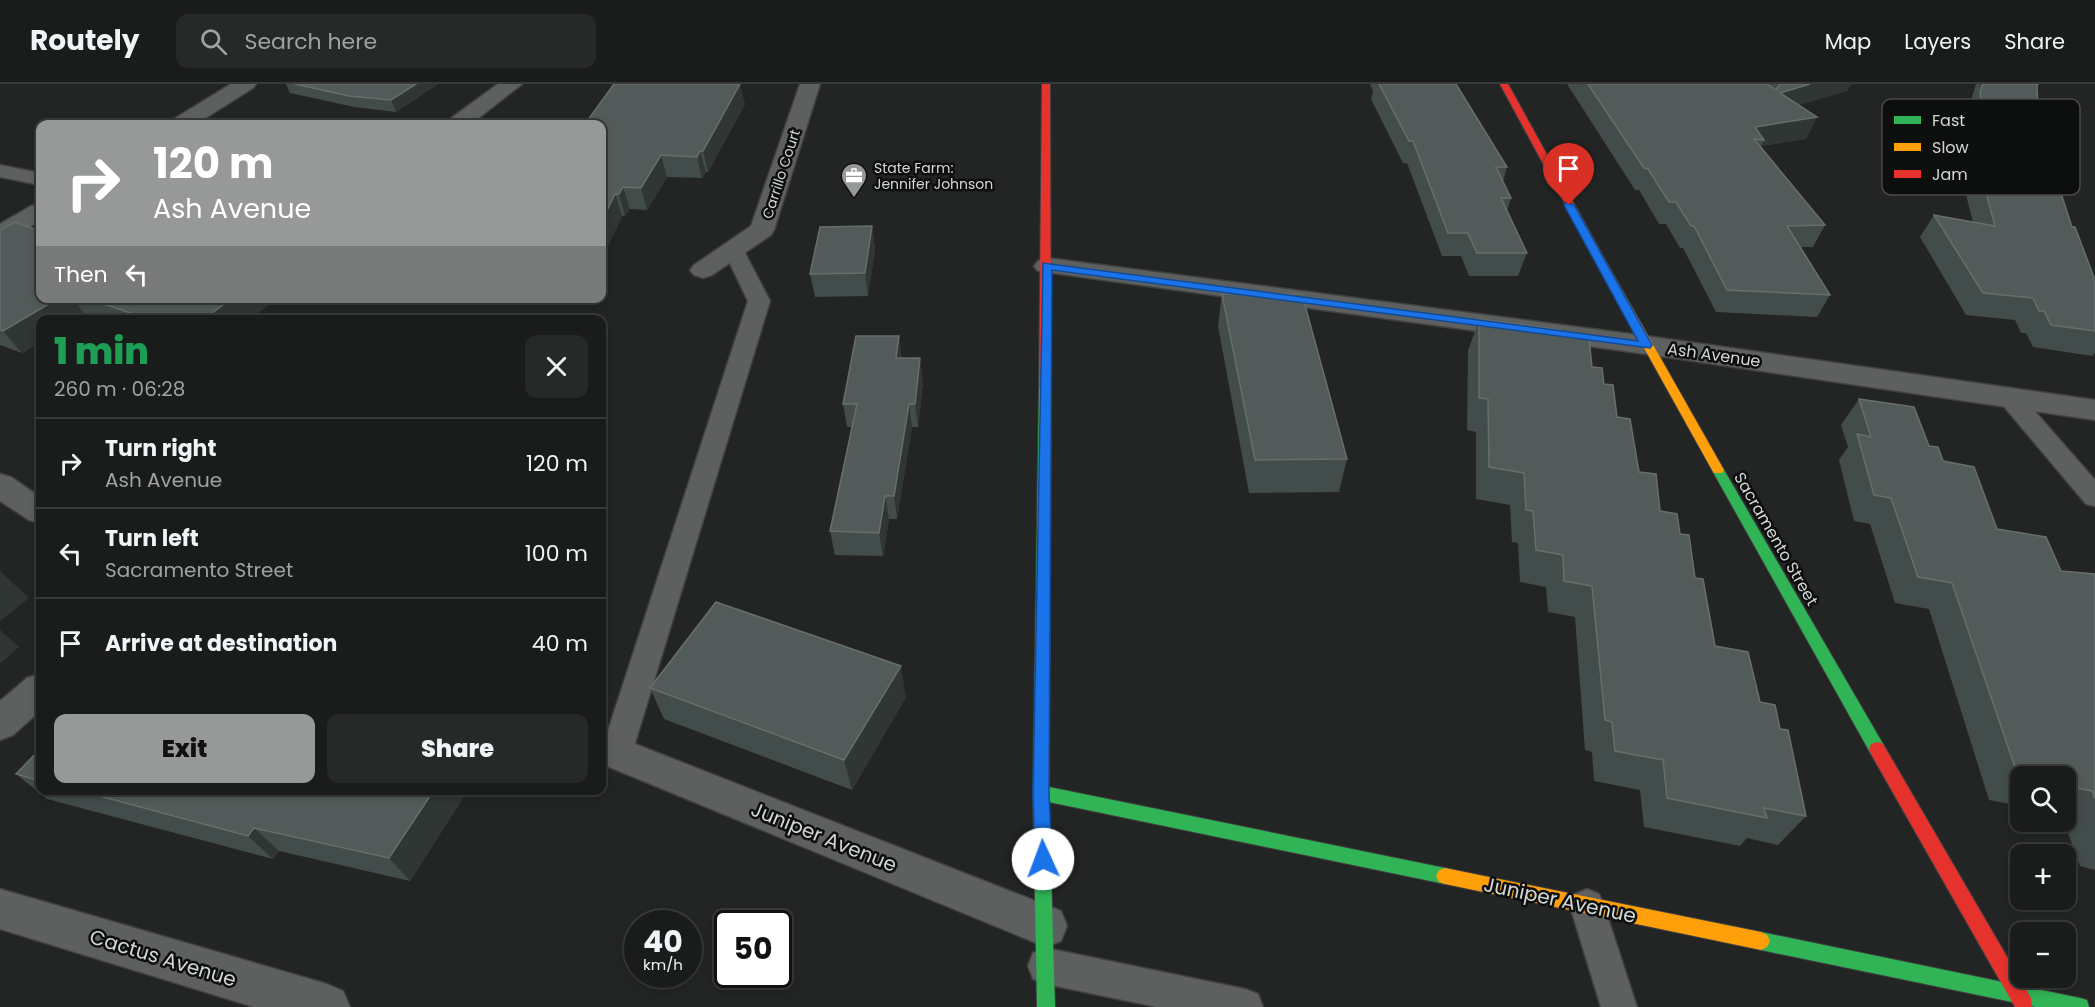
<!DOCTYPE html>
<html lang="en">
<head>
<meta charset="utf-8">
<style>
  :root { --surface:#1a1c1b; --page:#272928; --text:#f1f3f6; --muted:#9fa1a3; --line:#383a3a; --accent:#969998 }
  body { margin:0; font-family:Poppins,sans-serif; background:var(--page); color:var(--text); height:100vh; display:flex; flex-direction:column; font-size:22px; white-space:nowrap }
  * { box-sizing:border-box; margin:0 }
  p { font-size:20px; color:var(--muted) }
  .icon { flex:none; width:33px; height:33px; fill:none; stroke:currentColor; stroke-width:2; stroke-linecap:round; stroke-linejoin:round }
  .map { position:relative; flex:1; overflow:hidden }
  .sheet { position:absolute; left:36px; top:231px; width:570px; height:480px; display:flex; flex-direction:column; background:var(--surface); border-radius:12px; box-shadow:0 3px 9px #0003,0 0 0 2px var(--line) }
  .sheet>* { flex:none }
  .banner { position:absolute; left:36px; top:36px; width:570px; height:183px; border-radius:12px; box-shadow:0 3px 9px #0003,0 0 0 2px var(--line); background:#969998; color:#fff; overflow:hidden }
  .fabs { position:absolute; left:2010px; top:682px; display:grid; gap:12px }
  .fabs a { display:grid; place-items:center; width:66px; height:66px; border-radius:12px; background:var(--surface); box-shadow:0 3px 9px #0003,0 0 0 2px var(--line); font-size:30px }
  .speed { position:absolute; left:624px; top:826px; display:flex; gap:12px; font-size:30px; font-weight:700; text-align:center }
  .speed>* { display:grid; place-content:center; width:78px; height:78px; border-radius:50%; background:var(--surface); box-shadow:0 3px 9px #0003,0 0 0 2px var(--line); line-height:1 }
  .speed small { font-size:15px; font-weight:400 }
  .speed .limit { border:3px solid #111; border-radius:9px; background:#fff; color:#111 }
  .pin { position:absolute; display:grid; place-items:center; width:51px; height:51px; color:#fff; margin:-62px -26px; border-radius:50% 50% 50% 0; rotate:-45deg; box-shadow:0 0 6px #0007 }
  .pin .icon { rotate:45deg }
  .me { position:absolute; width:66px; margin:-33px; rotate:358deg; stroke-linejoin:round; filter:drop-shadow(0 0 4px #0008) }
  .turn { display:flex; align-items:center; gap:21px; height:126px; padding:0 18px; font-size:27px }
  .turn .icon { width:78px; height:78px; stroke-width:2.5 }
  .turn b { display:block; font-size:42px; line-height:51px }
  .then { display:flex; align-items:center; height:57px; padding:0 18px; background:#0003; gap:12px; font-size:22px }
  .round { display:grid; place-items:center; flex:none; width:63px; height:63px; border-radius:12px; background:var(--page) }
  .overview { display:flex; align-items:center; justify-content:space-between; height:102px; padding:0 18px }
  h1 { font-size:36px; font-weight:800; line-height:45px; color:#1e9e55 }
  .button { display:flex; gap:12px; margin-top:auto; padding:12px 18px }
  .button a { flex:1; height:69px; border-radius:12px; background:var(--accent); color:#111; font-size:24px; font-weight:800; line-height:69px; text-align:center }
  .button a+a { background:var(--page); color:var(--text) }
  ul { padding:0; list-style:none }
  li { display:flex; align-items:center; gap:18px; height:90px; padding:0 18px; border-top:2px solid var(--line) }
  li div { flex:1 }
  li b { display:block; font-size:22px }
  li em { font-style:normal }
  header { display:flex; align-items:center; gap:36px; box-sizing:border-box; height:84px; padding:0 30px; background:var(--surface); border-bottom:2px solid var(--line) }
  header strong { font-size:28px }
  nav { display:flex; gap:33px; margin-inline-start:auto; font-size:21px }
  .search { width:420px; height:54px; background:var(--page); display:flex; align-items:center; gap:15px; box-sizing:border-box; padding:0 21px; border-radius:12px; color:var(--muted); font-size:22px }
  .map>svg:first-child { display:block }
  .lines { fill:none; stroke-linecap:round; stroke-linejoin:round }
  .lane-casing { stroke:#3f4140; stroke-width:3 }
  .street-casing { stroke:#3f4140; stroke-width:3 }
  .fast-casing { stroke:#3f4140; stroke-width:2 }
  .slow-casing { stroke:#3f4140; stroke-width:2 }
  .jam-casing { stroke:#3f4140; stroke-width:2 }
  .lane { fill:#5e5f5f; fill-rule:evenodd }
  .street { fill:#5e5f5f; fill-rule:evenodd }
  .fast { fill:#30b455; fill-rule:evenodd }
  .slow { fill:#ff9f0a; fill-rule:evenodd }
  .jam { fill:#e5322d; fill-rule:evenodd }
  .wall { fill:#424c4a }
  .shaded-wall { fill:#2f3634 }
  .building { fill:#525b59; stroke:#666f6c; stroke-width:1.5 }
  .route { fill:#1a73e8; stroke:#114b97; stroke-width:1.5 }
  .labels { text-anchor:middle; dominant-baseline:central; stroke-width:5; stroke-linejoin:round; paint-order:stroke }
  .far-poi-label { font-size:14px; fill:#d4d7d6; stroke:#0d0e0e; text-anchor:start }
  .far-street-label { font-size:14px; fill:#d4d7d6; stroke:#0d0e0e }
  .street-label { font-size:16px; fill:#d4d7d6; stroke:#0d0e0e }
  .near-street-label { font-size:20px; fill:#d4d7d6; stroke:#0d0e0e }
  .key { fill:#0d0e0e; stroke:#494a4a; stroke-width:1.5 }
  .key-label { font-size:16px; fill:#d4d7d6 }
</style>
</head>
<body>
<header>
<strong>Routely</strong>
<div class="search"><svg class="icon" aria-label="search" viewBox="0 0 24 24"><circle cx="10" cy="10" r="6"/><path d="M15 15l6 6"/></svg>Search here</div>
<nav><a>Map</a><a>Layers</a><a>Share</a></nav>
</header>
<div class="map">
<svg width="2095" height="923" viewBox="0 0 2095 923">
  <rect width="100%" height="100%" fill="#232524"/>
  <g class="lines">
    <defs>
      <g id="lane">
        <polygon points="0,81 40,89 40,101 0,93"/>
        <polygon points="733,159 740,161 743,165 770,217 632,669 627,679 616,683 605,679 602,665 748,217 723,165 726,161"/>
        <polygon points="2009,305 2017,307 2095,396 2095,422 2086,420 2001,319 1997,313 2001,307"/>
        <polygon points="1587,805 1599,810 1604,822 1637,923 1601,923 1570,822 1575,810"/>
        <polygon points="1046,864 1245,905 1258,910 1263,923 1157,923 1046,900 1033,895 1028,882 1033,869"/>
      </g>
      <g id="street">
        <polygon points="231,0 256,0 253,4 196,40 171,40 174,35"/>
        <polygon points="498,0 522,0 471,40 447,40 450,35"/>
        <polygon points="800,0 820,0 774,146 771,151 712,191 703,194 694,191 690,186 694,181 751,142"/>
        <polygon points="40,120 40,137 9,155 0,157 0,140 31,122"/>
        <polygon points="1047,174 1646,252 2095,316 2095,336 1646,270 1038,187 1034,182 1038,177"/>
        <polygon points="0,390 11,393 40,413 40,439 29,436 0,417"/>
        <polygon points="40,590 40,627 13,651 0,656 0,617 27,594"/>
        <polygon points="602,647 1061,827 1067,842 1061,857 1046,863 602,680"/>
        <polygon points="0,805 327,900 343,907 350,923 254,923 0,845"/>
      </g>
      <g id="fast">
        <polygon points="1045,301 1051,305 1049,703 1445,784 1451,786 1454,792 1451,798 1445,800 1049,718 1055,923 1037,923 1033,709 1039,305"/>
        <polygon points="1718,382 1724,386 1883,660 1885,665 1883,670 1877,672 1871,670 1712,386"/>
        <polygon points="1761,848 2080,914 2087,916 2089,923 2036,923 1761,866 1755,863 1752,857 1755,851"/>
      </g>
      <g id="slow">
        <polygon points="1604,180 1609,183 1724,386 1722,389 1714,389 1712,386 1599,183"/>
        <polygon points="1445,784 1761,848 1767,851 1770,857 1767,863 1761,866 1445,800 1439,798 1436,792 1439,786"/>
      </g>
      <g id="jam">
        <polygon points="1042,0 1050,0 1051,305 1045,309 1039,305"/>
        <polygon points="1500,0 1508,0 1609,183 1608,185 1600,185 1599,183"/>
        <polygon points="1877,658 1883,660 2031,914 2032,923 2015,923 1871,670 1869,665 1871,660"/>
      </g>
    </defs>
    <use href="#lane" class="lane-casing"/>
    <use href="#street" class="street-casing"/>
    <use href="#fast" class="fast-casing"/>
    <use href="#slow" class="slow-casing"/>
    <use href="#jam" class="jam-casing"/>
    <use href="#lane" class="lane"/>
    <use href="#street" class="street"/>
    <use href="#fast" class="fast"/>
    <use href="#slow" class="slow"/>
    <use href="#jam" class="jam"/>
  </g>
  <g class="wall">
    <polygon points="286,0 438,0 396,28 354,23 290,9"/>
    <polygon points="1370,0 1456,0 1507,83 1503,97 1511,114 1507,127 1527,169 1518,192 1469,192 1461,172 1442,172 1407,79 1403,79 1371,15 1373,7"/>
    <polygon points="1567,0 1851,0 1847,7 1798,21 1817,33 1806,55 1761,62 1760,63 1825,141 1813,163 1801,163 1830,211 1817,233 1716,228 1683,164 1680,164 1666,140 1659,140 1639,106 1635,106"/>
    <polygon points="1976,0 2038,0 2037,3 2040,59 2072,143 2095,196 2095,269 2092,272 2033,263 2026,249 2021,249 2015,236 1966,231 1920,153 1934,131 1973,138 1965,107 1971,58 1967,29"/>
    <polygon points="745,20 708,88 706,88 702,94 667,93 647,126 630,125 625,132 622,132 602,174 602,40"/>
    <polygon points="872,142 875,165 868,212 815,213 810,190"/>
    <polygon points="0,146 40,214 278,214 248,236 98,236 85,231 22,269 0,261"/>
    <polygon points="1222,210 1347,375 1339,408 1249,409 1218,242"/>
    <polygon points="1479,235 1562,251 1592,283 1604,300 1639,388 1660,427 1680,450 1695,494 1715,562 1780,645 1806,732 1778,761 1747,754 1740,762 1644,743 1640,706 1594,697 1592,668 1585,666 1575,533 1548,528 1546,503 1520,498 1518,459 1512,458 1510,421 1476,415 1476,348 1467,346 1468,267"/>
    <polygon points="902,274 923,298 918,343 912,343 897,435 889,435 883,472 835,471 830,447 852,343 847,343 843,320"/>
    <polygon points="1859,315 1929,362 1943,377 1997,445 2061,487 2095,490 2095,786 2080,782 2064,738 2066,738 2066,693 2020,693 2020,722 1989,716 1929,525 1895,519 1870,440 1854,437 1839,376 1848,363 1841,341"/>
    <polygon points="650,604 906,613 852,706 664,635"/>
    <polygon points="40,665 40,706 468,706 410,797 279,767 273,775 47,715 16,690"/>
  </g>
  <g class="shaded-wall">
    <polygon points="416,0 438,0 396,28 391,16"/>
    <polygon points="740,0 745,20 708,88 703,67"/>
    <polygon points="1810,0 1851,0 1847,7 1770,30 1780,9"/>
    <polygon points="1817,33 1806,55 1761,62 1764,56 1754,55 1755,43"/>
    <polygon points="700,67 706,88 702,94 697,73"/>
    <polygon points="661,71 667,93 647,126 641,104"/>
    <polygon points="623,103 630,125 625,132 619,110"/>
    <polygon points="615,110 622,132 602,174 602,137"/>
    <polygon points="872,142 875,165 868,212 865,189"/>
    <polygon points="59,214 72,214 85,231 78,236 40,236 40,258 22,269 3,247"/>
    <polygon points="233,214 278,214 248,236 202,236"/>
    <polygon points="899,252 902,275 896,274"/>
    <polygon points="920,274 923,298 918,343 915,320"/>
    <polygon points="909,320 912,343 897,435 894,412"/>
    <polygon points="885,412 889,435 883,472 879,449"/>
    <polygon points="0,487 29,514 0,537"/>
    <polygon points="0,546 19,563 0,580"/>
    <polygon points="901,582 906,613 852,706 844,676"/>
    <polygon points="434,706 468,706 410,797 389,774"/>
    <polygon points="254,744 279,767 273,775 248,752"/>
  </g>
  <g class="building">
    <polygon points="295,0 416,0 391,16 349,12"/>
    <polygon points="614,0 740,0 703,67 700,67 697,73 661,71 641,104 623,103 619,110 615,110 602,137 602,40 585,40"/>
    <polygon points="1379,0 1456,0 1507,83 1496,83 1511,114 1501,114 1527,169 1477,169 1468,149 1448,149 1413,57 1409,57"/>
    <polygon points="1588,0 1767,0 1776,6 1780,0 1810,0 1780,9 1817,33 1755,43 1764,56 1754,55 1825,141 1787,142 1830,211 1727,206 1694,142 1691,142 1676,118 1669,118 1648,85 1644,84"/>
    <polygon points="1983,0 2038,0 2037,3 2040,59 2045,60 2072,143 2075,143 2095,196 2095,247 2051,241 2044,227 2039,227 2033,214 1983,209 1934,131 1995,142 1980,86 1984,37 1980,8"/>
    <polygon points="15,138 40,147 40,214 59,214 3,247 0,246 0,146"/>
    <polygon points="872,142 865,189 810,190 820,143"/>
    <polygon points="1222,210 1302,210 1347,375 1255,376"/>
    <polygon points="85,214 233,214 202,236 182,236 173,233 168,236 152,236"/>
    <polygon points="1479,235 1561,246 1562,251 1589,255 1592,283 1602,284 1604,300 1613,301 1617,333 1630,335 1639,388 1656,390 1660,427 1677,430 1680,450 1689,451 1695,494 1703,495 1715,562 1748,568 1760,618 1775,621 1780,645 1788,646 1806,732 1764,724 1767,734 1667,714 1663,676 1615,667 1612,638 1605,636 1592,502 1564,497 1563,471 1536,466 1533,427 1526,426 1524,389 1489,383 1488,315 1479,314"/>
    <polygon points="856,252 899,252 896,274 920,274 915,320 909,320 894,412 885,412 879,449 830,447 857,320 843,320"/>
    <polygon points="1859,315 1914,323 1929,362 1938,363 1943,377 1974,383 1997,445 2046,453 2061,487 2095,490 2095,715 2092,707 2066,702 2066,693 2023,693 2018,692 1952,499 1918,493 1891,414 1874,411 1857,350 1871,353"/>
    <polygon points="716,518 901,582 844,676 650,604"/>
    <polygon points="40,665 40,697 16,690"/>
    <polygon points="77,706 434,706 389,774 254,744 248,752"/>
  </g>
  <polygon class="route" points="1566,118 1574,121 1652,261 1650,264 1052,186 1049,709 1052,775 1049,781 1043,783 1037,781 1035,775 1033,709 1043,179 1638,257 1564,121"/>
  <defs>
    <symbol id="office-pin" viewBox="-11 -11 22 30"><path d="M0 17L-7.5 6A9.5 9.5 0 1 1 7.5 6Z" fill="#969998" stroke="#0d0e0e"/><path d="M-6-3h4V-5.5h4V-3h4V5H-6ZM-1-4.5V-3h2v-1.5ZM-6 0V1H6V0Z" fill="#fff"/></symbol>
  </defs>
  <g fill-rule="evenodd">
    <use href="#office-pin" x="839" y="77" width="30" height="40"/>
  </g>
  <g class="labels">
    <g class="far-poi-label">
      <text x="874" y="84">State Farm:<tspan x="874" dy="16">Jennifer Johnson</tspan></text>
    </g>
    <g class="far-street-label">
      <text transform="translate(781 90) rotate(-72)">Carrillo Court</text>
    </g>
    <g class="street-label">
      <text transform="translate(1714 271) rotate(8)">Ash Avenue</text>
      <text transform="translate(1776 455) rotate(60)">Sacramento Street</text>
    </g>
    <g class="near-street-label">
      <text transform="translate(824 753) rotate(22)">Juniper Avenue</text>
      <text transform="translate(1560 816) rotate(12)">Juniper Avenue</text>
      <text transform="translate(163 874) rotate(17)">Cactus Avenue</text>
    </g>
  </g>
  <rect x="1882" y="15" width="198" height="96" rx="9" class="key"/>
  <rect x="1894" y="32" width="27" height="8" fill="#30b455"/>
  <rect x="1894" y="59" width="27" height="8" fill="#ff9f0a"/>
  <rect x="1894" y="86" width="27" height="8" fill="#e5322d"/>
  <g class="key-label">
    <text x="1932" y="42">Fast</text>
    <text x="1932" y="69">Slow</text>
    <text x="1932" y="96">Jam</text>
  </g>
</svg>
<div class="fabs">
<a><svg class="icon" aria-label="search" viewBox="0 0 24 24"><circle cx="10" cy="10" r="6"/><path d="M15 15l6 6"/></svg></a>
<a>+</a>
<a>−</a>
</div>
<div class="speed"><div>40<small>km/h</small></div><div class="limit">50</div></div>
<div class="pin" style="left:1569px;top:121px;background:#d93025"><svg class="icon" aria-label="arrive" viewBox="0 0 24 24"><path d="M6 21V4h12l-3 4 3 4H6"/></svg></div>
<svg class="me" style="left:1043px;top:775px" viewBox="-20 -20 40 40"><circle r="19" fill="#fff"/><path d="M0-13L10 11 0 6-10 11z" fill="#1a73e8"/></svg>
<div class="banner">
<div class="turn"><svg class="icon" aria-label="right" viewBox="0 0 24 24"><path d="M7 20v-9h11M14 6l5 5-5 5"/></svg><div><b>120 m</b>Ash Avenue</div></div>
<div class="then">Then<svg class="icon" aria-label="left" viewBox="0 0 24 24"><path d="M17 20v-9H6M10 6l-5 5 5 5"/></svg></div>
</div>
<section class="sheet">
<div class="overview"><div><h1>1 min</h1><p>260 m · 06:28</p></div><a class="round"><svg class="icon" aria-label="close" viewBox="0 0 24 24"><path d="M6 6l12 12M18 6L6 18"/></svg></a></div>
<ul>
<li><svg class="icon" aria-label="right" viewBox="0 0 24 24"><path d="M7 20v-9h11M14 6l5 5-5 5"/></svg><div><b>Turn right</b><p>Ash Avenue</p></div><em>120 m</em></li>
<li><svg class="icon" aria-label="left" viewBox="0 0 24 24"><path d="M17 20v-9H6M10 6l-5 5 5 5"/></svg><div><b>Turn left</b><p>Sacramento Street</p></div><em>100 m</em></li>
<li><svg class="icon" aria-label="arrive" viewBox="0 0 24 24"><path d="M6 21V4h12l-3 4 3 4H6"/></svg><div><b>Arrive at destination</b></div><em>40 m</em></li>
</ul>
<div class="button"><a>Exit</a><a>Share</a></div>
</section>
</div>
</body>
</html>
